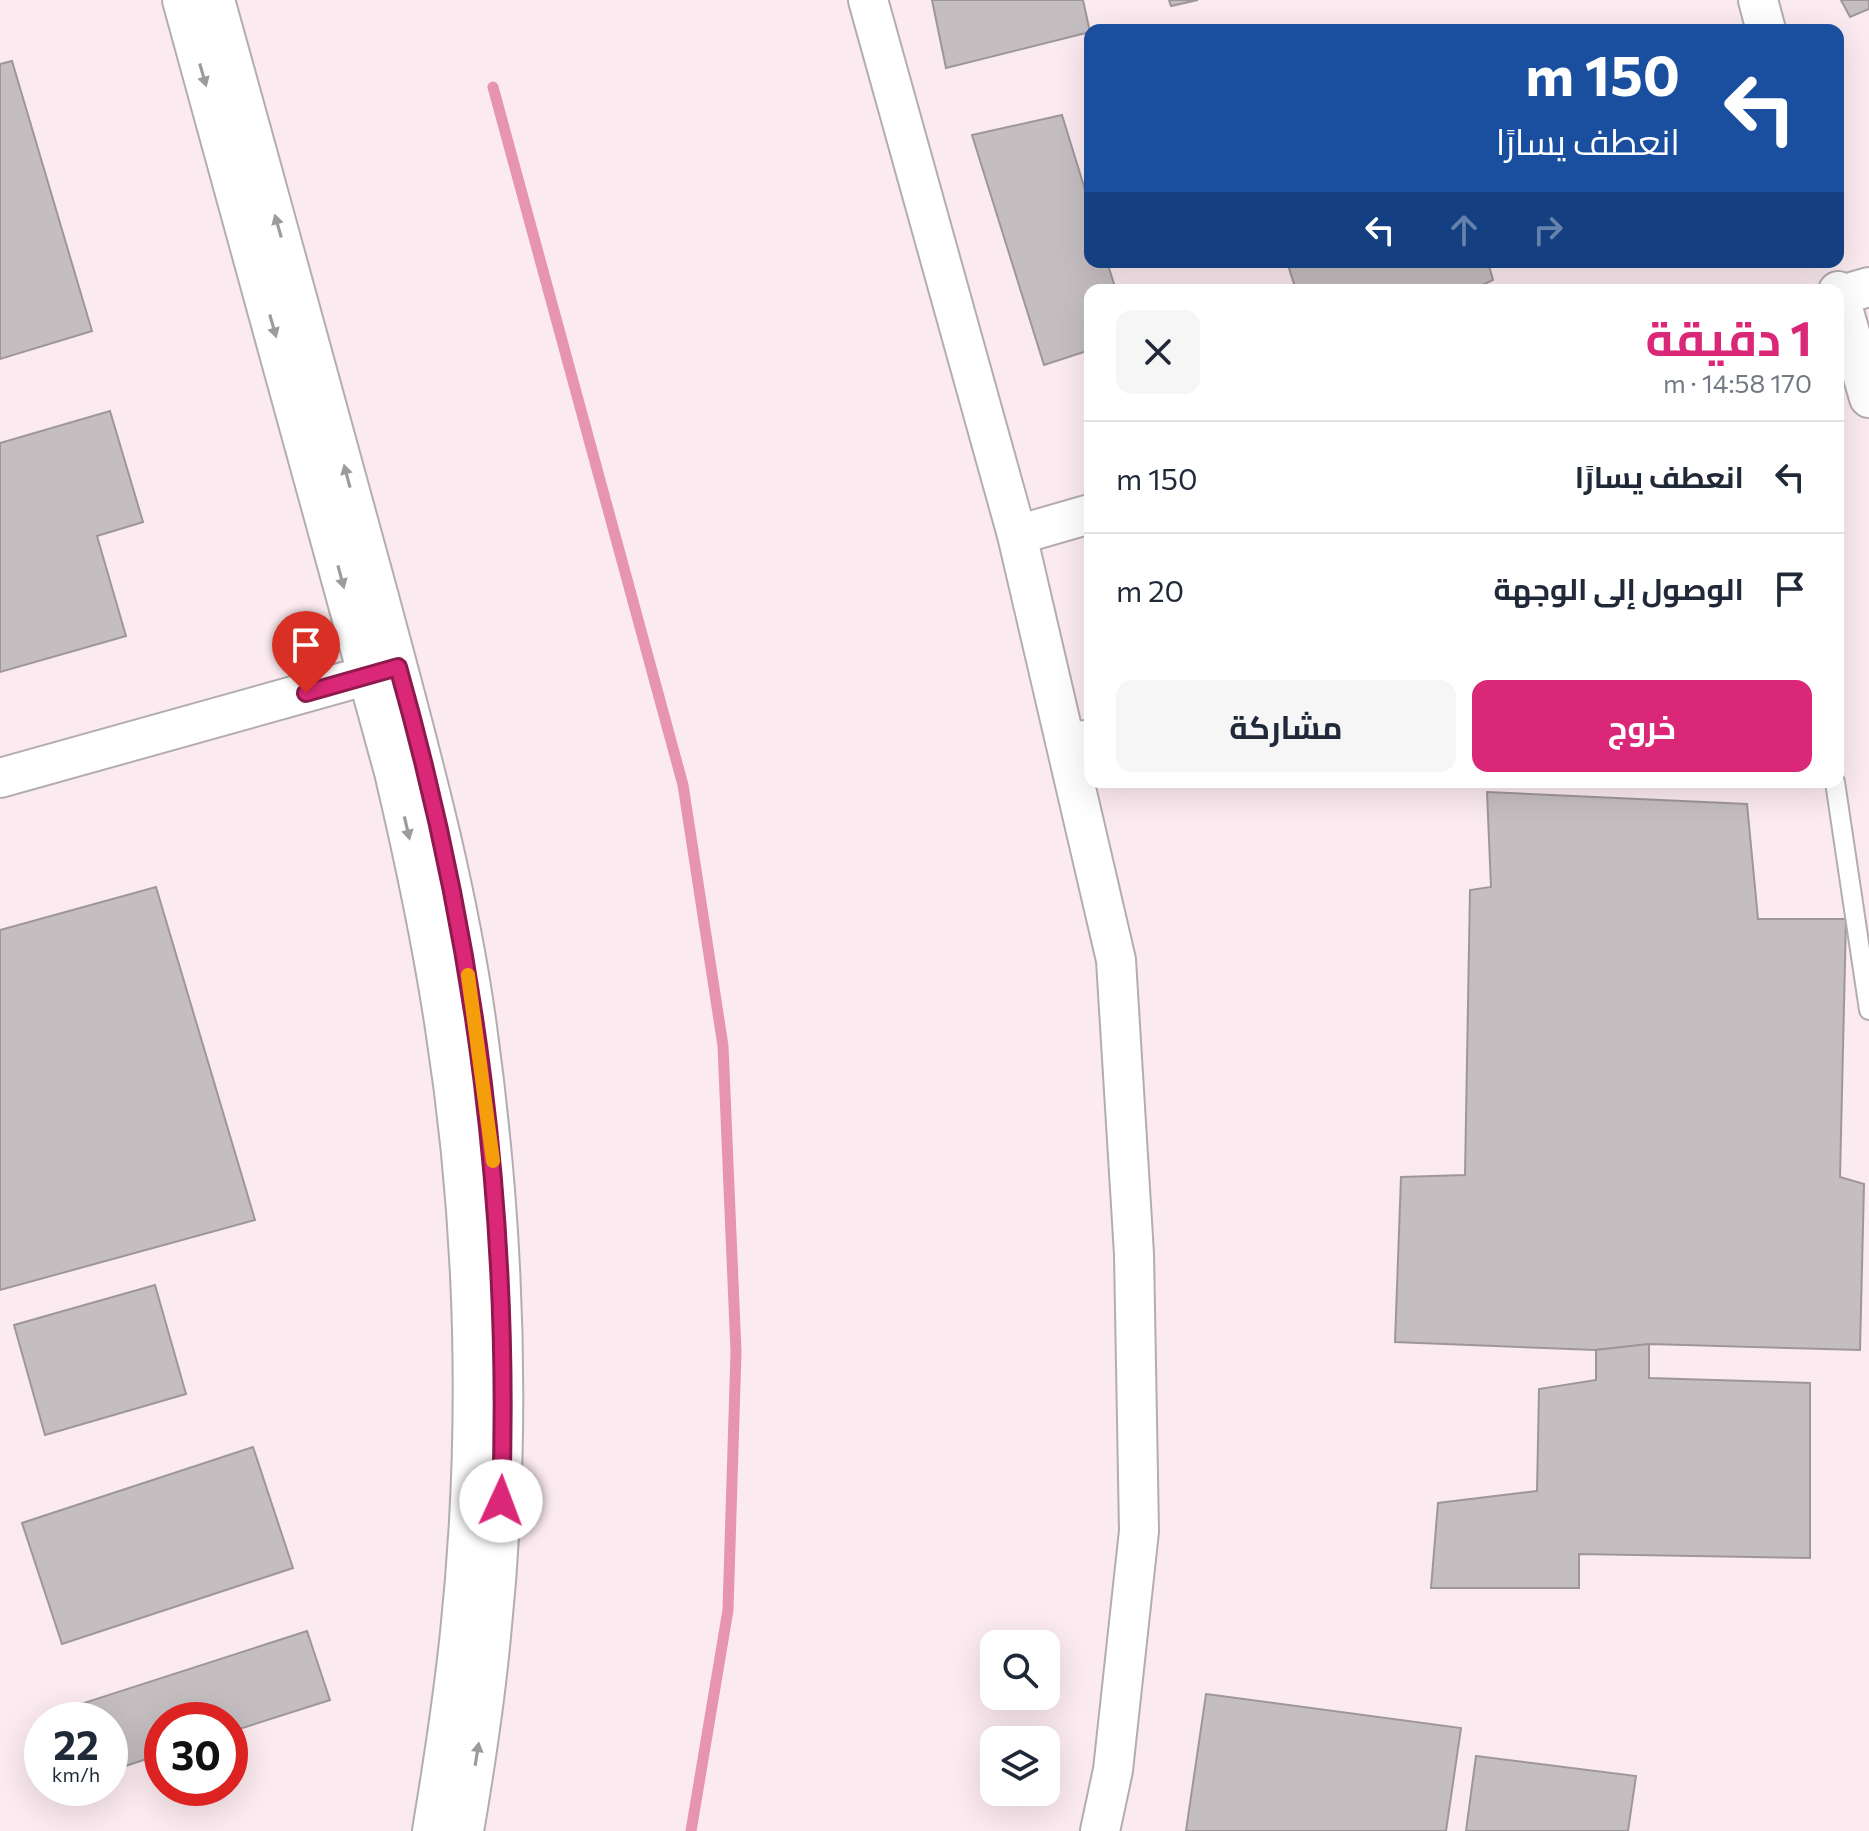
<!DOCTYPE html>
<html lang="ar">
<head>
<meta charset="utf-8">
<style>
  :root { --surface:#fff; --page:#f6f6f7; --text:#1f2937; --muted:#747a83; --line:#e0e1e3; --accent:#db2777 }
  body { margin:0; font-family:Commissioner,Cairo,sans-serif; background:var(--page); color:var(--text); direction:rtl; height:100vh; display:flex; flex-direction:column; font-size:30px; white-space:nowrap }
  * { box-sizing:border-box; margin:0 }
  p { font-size:26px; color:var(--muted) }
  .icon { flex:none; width:44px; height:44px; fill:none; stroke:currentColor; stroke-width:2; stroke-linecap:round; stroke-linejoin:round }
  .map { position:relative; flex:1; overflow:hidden; direction:ltr }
  .details { position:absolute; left:1084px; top:284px; width:760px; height:504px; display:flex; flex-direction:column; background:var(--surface); border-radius:16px; box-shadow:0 8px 32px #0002; direction:rtl }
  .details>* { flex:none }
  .guide { position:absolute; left:1084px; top:24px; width:760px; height:244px; border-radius:16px; box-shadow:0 8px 32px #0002; direction:rtl; background:#1a4fa0; color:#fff; overflow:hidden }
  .controls { position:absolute; left:980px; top:1630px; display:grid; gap:16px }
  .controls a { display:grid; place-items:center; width:80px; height:80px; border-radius:16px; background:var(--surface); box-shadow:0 8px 32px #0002; font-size:40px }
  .speed { position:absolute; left:24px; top:1702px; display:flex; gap:16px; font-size:40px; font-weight:700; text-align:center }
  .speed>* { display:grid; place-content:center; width:104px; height:104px; border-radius:50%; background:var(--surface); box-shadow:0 8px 32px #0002; line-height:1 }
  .speed small { font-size:20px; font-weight:400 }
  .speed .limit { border:12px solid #d22; background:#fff; color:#111 }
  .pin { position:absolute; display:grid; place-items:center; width:68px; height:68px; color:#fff; margin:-82px -34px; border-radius:50% 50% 50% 0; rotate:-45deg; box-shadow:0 0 8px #0007 }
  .pin .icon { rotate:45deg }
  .me { position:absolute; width:88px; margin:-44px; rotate:2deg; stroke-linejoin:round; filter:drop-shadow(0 0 6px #0008) }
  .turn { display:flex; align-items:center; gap:28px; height:168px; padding:0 32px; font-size:36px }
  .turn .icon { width:104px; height:104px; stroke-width:2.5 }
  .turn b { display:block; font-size:56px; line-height:68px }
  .lanes { display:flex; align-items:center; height:76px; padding:0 32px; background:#0003; justify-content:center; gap:40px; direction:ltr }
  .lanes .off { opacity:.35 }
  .round { display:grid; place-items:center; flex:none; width:84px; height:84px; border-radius:16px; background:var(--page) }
  .summary { display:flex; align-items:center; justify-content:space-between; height:136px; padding:0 32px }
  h1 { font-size:48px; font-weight:700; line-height:60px; color:var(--accent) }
  .button { display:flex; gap:16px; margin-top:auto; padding:16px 32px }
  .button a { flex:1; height:92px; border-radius:16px; background:var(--accent); color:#fff; font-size:32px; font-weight:700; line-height:92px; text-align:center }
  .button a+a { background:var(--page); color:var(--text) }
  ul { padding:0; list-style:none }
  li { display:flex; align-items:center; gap:24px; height:112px; padding:0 32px; border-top:2px solid var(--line) }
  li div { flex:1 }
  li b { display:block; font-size:30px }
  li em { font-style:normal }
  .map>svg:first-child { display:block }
  .built { fill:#fbeaef; fill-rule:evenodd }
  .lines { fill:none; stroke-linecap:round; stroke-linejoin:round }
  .stream { stroke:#e794b3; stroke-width:11 }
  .building { fill:#c5bec0; stroke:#9e9799; stroke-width:2 }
  .lane-casing { stroke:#b4adaf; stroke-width:22 }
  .street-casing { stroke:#b4adaf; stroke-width:42 }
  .lane { stroke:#fff; stroke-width:18 }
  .street { stroke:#fff; stroke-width:38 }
  .oneway { fill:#9d9c9c }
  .route-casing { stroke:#8e194d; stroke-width:20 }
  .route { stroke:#db2777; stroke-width:14 }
  .slow { stroke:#f59e0b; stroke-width:14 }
</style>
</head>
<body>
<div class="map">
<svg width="1869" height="1831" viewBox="0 0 1869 1831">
  <rect width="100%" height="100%" fill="#fff9fb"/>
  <path class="built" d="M0 0H1869V1831H0ZM1090 30H1838V262H1090ZM1090 290H1838V782H1090ZM994 1644H1046V1696H994ZM42 1720H110V1788H42ZM162 1720H230V1788H162ZM994 1740H1046V1792H994Z"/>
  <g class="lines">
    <polyline class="stream" points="493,87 683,785 723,1046 736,1352 728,1610 691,1831"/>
  </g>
  <g class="building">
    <polygon points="932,0 1083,0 1090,32 946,68"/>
    <polygon points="1169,0 1198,0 1171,6"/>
    <polygon points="1841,0 1869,0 1869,9 1850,17"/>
    <polygon points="12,61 92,331 0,359 0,64"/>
    <polygon points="1062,115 1090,206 1090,262 1107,262 1116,290 1090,290 1090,350 1044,365 972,135"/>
    <polygon points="1287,262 1488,262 1493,280 1472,290 1296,290"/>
    <polygon points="110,411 143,522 97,536 126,636 0,672 0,443"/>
    <polygon points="1487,792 1747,804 1758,919 1846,919 1840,1177 1864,1184 1860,1350 1649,1344 1596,1350 1395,1342 1401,1177 1465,1175 1470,890 1491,887"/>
    <polygon points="156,887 255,1220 0,1290 0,930"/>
    <polygon points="155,1285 186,1394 45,1435 14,1325"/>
    <polygon points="1649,1344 1649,1378 1810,1383 1810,1558 1579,1554 1579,1588 1431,1588 1438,1503 1537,1491 1539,1389 1596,1380 1596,1350"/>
    <polygon points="253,1447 293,1568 62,1644 22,1523"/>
    <polygon points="307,1631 330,1700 230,1732 230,1720 162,1720 162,1754 110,1771 110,1720 66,1720 62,1710"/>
    <polygon points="1206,1694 1461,1728 1446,1831 1186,1831"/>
    <polygon points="1476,1756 1636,1776 1628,1831 1466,1831"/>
  </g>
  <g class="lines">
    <defs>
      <g id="lane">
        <polyline points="1063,731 1090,730"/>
        <polyline points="1835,782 1869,1010"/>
      </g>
      <g id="street">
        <path d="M182 0 394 772C414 857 432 941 445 1028 476 1226 481 1433 460 1633 453 1699 443 1765 432 1831"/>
        <path d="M215 0C270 199 326 398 379 597 417 740 457 881 477 1027 505 1228 512 1434 491 1636 485 1701 475 1766 464 1831"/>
        <polyline points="868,0 1017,535 1116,960 1134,1254 1139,1531 1113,1770 1100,1831"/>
        <polyline points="1758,0 1766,30"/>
        <polyline points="1838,291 1869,398"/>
        <polyline points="1838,296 1869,287"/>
        <polyline points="1017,535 1090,514"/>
        <polyline points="0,778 390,669"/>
      </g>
    </defs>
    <use href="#lane" class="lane-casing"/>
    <use href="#street" class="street-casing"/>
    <use href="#lane" class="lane"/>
    <use href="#street" class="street"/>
  </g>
  <defs><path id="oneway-solid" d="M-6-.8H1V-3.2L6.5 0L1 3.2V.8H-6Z" transform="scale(2)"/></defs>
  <g class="oneway">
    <use href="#oneway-solid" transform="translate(203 75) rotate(74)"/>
    <use href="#oneway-solid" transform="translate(278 226) rotate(-106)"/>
    <use href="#oneway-solid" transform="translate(273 326) rotate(74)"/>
    <use href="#oneway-solid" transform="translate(347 476) rotate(-105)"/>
    <use href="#oneway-solid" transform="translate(341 577) rotate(75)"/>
    <use href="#oneway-solid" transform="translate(407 828) rotate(77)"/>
    <use href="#oneway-solid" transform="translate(477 1754) rotate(-81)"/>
  </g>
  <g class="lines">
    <defs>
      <path id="route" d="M306 693 398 667C476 943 511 1214 501 1501"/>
    </defs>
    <use href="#route" class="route-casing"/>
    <use href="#route" class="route"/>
    <polyline class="slow" points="468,975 493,1161"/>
  </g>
</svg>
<div class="controls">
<a><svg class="icon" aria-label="search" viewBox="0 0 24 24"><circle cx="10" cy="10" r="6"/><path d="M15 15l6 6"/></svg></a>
<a><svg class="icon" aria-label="layers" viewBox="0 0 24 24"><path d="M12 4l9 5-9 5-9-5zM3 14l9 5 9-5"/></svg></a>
</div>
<div class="speed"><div>22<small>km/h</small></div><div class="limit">30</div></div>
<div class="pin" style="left:306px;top:693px;background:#d93025"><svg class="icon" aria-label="arrive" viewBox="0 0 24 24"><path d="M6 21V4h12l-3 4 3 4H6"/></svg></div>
<svg class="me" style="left:501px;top:1501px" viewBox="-20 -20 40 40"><circle r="19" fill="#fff"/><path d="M0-13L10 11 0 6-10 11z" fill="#db2777"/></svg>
<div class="guide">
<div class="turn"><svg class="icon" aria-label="left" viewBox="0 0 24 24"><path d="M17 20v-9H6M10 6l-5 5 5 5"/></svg><div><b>150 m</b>انعطف يسارًا</div></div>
<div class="lanes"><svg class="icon" aria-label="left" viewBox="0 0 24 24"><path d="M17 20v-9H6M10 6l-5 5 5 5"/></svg><svg class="icon off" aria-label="ahead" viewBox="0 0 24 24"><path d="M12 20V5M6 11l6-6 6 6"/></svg><svg class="icon off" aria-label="right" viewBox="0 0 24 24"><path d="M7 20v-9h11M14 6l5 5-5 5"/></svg></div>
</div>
<section class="details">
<div class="summary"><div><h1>1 دقيقة</h1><p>170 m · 14:58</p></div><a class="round"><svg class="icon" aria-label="close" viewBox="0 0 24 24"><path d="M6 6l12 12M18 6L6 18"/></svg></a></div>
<ul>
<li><svg class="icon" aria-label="left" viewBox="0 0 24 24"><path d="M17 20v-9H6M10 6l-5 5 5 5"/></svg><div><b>انعطف يسارًا</b></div><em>150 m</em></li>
<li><svg class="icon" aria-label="arrive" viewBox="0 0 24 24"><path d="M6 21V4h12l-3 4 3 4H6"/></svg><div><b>الوصول إلى الوجهة</b></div><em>20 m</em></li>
</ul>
<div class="button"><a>خروج</a><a>مشاركة</a></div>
</section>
</div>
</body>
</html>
